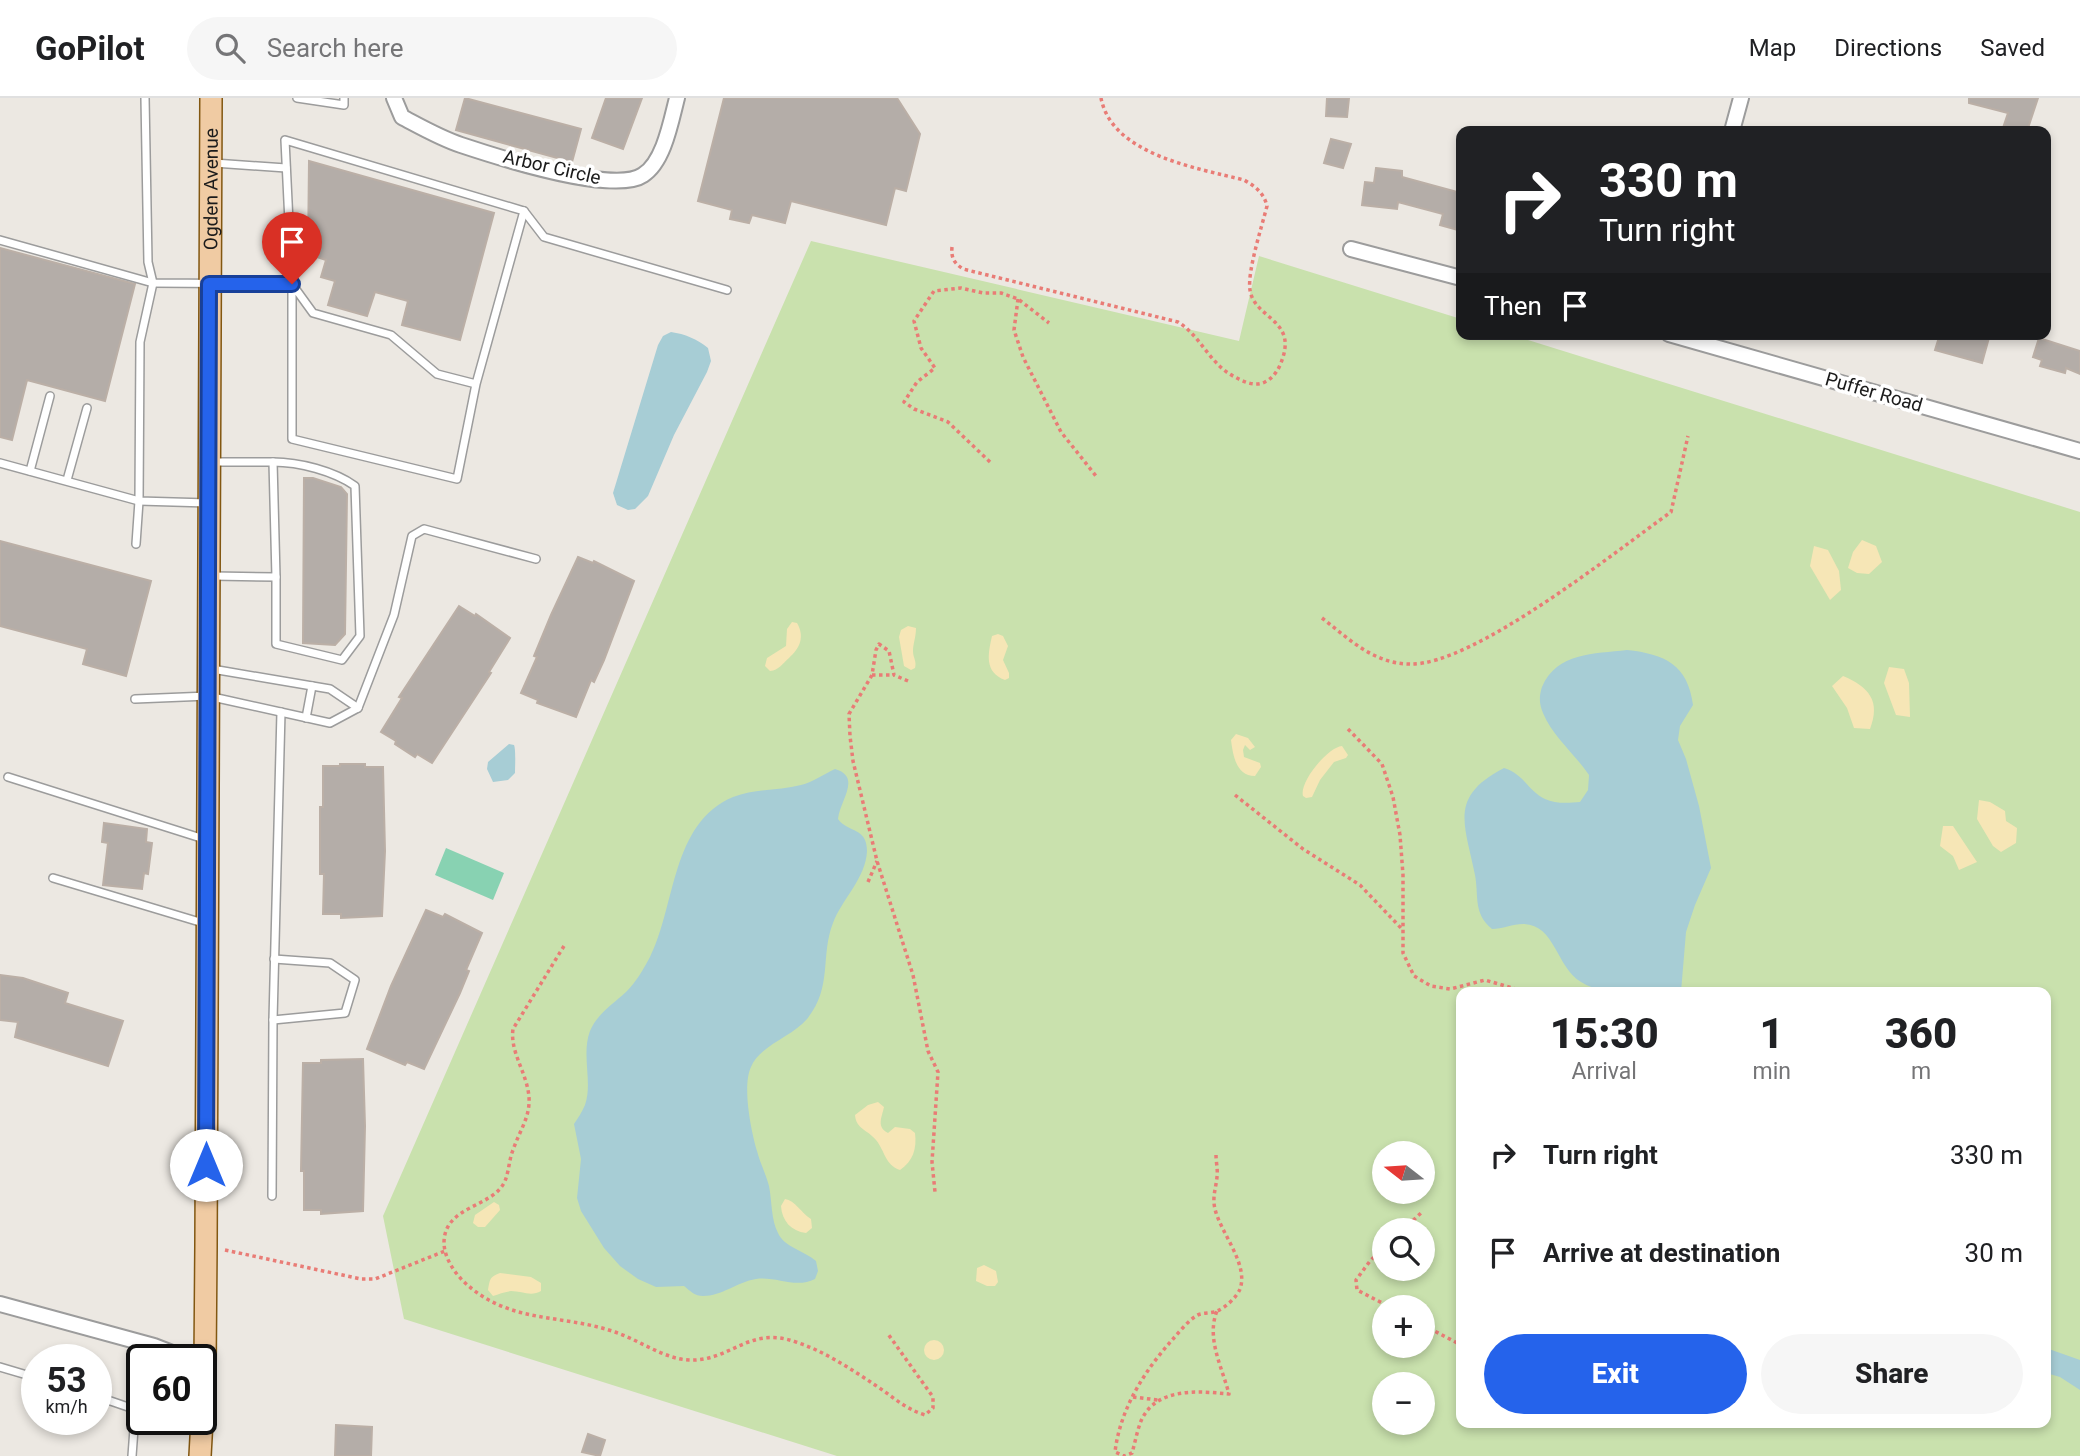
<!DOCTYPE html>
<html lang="en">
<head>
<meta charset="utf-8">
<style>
  :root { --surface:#fff; --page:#f6f6f6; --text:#202124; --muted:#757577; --line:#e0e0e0; --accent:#2563eb }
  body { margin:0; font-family:Roboto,sans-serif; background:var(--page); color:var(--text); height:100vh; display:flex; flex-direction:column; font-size:26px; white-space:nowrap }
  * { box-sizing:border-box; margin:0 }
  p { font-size:23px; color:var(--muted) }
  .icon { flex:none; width:38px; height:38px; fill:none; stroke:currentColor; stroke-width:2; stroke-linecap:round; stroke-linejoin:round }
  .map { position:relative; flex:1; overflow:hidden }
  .drawer { position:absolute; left:1456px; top:889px; width:595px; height:441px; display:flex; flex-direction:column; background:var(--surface); border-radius:14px; box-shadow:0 4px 10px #0003 }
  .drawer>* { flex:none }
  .hud { position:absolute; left:1456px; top:28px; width:595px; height:214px; border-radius:14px; box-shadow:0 4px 10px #0003; background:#202124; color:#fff; overflow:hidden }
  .needle { width:46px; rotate:287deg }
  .tools { position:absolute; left:1372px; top:1043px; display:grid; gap:14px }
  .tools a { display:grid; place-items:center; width:63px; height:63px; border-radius:50%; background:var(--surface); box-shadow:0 4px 10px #0003; font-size:35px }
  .speed { position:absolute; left:21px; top:1246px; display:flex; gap:14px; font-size:35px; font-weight:700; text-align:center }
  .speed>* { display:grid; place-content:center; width:91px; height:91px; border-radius:50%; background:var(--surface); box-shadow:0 4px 10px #0003; line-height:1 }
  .speed small { font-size:18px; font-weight:400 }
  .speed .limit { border:4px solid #111; border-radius:10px; background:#fff; color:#111 }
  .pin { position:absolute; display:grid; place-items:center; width:60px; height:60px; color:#fff; margin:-72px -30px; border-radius:50% 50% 50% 0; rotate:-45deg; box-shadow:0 0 7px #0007 }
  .pin .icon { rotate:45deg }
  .me { position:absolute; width:77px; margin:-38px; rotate:0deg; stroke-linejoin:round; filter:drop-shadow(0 0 5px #0008) }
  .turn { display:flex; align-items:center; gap:24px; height:147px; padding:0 28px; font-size:32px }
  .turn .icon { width:91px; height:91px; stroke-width:2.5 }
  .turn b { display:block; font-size:49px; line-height:60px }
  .then { display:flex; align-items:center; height:66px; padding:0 28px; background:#0003; gap:14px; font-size:26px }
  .eta { display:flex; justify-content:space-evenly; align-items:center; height:119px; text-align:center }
  .eta b { font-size:42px; font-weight:800; line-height:49px }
  .primary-button { display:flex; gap:14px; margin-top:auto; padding:14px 28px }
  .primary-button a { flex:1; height:80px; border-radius:42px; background:var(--accent); color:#fff; font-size:28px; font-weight:800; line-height:80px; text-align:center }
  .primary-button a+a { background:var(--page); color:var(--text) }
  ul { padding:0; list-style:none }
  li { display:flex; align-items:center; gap:21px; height:98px; padding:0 28px }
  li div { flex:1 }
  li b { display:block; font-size:26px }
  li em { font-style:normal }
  header { display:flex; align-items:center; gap:42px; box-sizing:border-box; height:98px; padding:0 35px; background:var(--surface); border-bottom:2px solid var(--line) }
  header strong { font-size:33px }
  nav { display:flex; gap:38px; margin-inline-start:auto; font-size:24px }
  .search { width:490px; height:63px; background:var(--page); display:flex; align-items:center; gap:18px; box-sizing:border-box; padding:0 24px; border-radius:38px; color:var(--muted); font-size:26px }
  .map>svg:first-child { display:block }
  .grass { fill:#c9e1ad; fill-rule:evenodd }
  .sand { fill:#f6e6b6 }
  .pitch { fill:#88d2b2 }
  .water { fill:#a7cdd5 }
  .building { fill:#b4ada8; stroke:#bbafa6; stroke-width:2 }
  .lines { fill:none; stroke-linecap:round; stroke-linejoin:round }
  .service-casing { stroke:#9c9c9c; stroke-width:10 }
  .minor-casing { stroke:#9c9c9c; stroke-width:18 }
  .primary-casing { stroke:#825711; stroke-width:24 }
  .path { stroke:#e97c76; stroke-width:3.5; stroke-dasharray:3.5 3.5; stroke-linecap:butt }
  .service { stroke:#fff; stroke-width:7 }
  .minor { stroke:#fff; stroke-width:14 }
  .primary { stroke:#f0cba3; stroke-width:21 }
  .route-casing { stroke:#184099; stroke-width:18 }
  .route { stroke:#2563eb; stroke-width:12 }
  .labels { text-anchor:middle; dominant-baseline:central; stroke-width:7; stroke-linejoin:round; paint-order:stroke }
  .street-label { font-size:19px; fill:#1b1b1b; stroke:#fff }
</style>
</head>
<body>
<header>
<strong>GoPilot</strong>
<div class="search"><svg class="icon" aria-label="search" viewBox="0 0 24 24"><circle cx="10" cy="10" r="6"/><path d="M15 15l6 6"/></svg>Search here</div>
<nav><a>Map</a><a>Directions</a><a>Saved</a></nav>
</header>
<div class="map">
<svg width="2080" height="1358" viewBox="0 0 2080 1358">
  <rect width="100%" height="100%" fill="#ece8e2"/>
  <path class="grass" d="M811 143 1239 243 1259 158 1461 221V236H1509L2080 414V1358H837L404 1221 383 1118ZM1461 894H2046V1325H1461ZM1384 1055H1423V1094H1384ZM1384 1132H1423V1171H1384ZM1384 1209H1423V1248H1384ZM1384 1286H1423V1325H1384Z"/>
  <g class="sand">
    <polygon points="1862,442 1876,448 1882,464 1869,476 1857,475 1848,470 1853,454"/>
    <polygon points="1814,448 1828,452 1839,473 1841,492 1830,502 1810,468"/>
    <path d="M792 524 797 525C805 539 800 550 789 560 782 566 779 572 770 573L765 568 767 560 786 548 787 531Z"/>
    <path d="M908 528 916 530C916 539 913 546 913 553 913 560 917 563 915 570L911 572 904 568 899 539 901 532Z"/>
    <path d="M998 536 1003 538 1008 548 1003 562 1009 575V580L1005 582C984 574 988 556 992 538Z"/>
    <polygon points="1889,569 1904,571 1909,585 1910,619 1896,617 1884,585"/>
    <path d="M1843 578C1869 589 1881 603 1870 631L1854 630 1847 610 1832 588Z"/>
    <path d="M1236 636 1248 640 1255 649 1250 652 1245 647 1243 652 1244 659 1260 665 1261 669 1255 678C1236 678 1233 657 1231 642Z"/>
    <path d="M1342 648 1348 657 1346 660 1334 664 1320 682 1312 699 1306 700 1303 698C1299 684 1328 649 1342 648Z"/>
    <polygon points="1979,702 1990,704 2005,713 2006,723 2017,730 2016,745 2001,754 1993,748 1977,721"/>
    <polygon points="1943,728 1953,728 1977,764 1959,772 1953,758 1940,748"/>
    <path d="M878 1004 884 1009C882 1019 876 1029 888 1035L895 1029 910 1031 915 1035C917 1051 913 1063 900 1072 885 1067 885 1053 876 1042 868 1032 856 1031 855 1017L868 1007Z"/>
    <path d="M785 1101C795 1102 801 1115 811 1121L812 1130 806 1135C791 1133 782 1123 781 1108Z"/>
    <polygon points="494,1104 499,1107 500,1112 485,1129 478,1129 473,1125 475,1117"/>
    <polygon points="984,1167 996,1173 998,1184 995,1188 987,1188 976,1183 977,1170"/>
    <path d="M500 1175 531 1179 541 1185V1193C531 1199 522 1193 511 1193 504 1194 499 1196 493 1198L488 1192C490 1182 489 1179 500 1175Z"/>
    <circle cx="934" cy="1252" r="10"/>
  </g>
  <polygon class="pitch" points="446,750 504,775 493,802 435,777"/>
  <g class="water">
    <path d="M671 234C685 236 697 241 708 250L711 263 707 274 674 337 648 398 635 411 628 412 617 407 613 395 658 247 663 238Z"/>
    <path d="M1627 552C1665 556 1688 567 1693 607L1680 628 1678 642 1686 661 1699 708 1711 770 1695 807 1686 834 1681 894C1649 894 1609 901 1581 884 1556 869 1555 826 1523 826 1513 826 1502 831 1492 831 1473 815 1479 799 1475 777 1465 726 1448 699 1504 670 1524 676 1528 693 1545 701 1555 706 1569 705 1580 704L1588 692 1589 677C1575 656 1553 639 1543 615 1539 606 1539 598 1542 589 1557 554 1594 556 1627 552Z"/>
    <path d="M509 646 514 647C516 652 515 668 515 675L508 682 493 684 487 671 488 664Z"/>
    <path d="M835 671C862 679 840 702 838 721 848 735 867 729 867 753 866 780 842 801 833 825 820 858 833 889 807 921 792 939 760 947 751 969 742 988 751 1033 757 1053 760 1065 766 1076 769 1088 772 1103 771 1122 778 1135 784 1149 805 1153 816 1163L818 1173 815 1181C796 1191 776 1178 756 1181 737 1184 722 1198 703 1198 695 1198 690 1193 684 1188L656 1189 638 1181 620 1168 604 1150 581 1113 577 1100 581 1061 574 1026C578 1020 582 1014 585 1007 593 984 581 957 590 933 597 916 613 906 626 894 636 884 643 872 650 859 676 807 671 725 733 699 756 690 779 693 801 687 813 684 824 676 835 671Z"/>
    <polygon points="2046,1250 2080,1262 2080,1292 2060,1279 2046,1275"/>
  </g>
  <g class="building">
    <polygon points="465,0 581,31 572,64 456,32"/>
    <polygon points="606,0 642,0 623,51 592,40"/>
    <polygon points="724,0 897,0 920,36 906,93 895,90 886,127 791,103 785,125 752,117 749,125 730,121 732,112 698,103"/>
    <polygon points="1327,0 1349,0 1347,19 1326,18"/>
    <polygon points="1969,0 2038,0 2027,33 2002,33 2008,15 1969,5"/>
    <polygon points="1331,41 1351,46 1343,70 1324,65"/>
    <polygon points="309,63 494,115 460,242 402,227 408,203 375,194 367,218 328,207 335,183 321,179 326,162 308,156"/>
    <polygon points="1376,70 1402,73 1402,79 1461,95 1461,122 1458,132 1440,127 1443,116 1398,104 1397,111 1362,107 1365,84 1374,85"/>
    <polygon points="0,150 135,186 105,303 27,282 12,342 0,339"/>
    <polygon points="1940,236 1990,236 1982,265 1935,252"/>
    <polygon points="2039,240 2080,253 2080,276 2066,270 2065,275 2040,268 2042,262 2033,259"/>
    <polygon points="304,380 313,380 341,389 347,396 345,536 335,547 303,545"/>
    <polygon points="0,443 151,483 126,578 83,566 87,551 0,528"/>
    <polygon points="578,459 593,465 594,463 634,483 604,562 594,584 591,582 576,619 537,605 538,602 521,595 537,559 534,558 551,517"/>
    <polygon points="459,508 475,518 476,516 510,540 489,574 491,575 432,665 417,656 415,659 395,646 396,643 381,634 402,600 399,599"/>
    <polygon points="340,666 365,666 365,669 383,669 385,753 382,818 341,820 341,816 323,816 324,776 320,776 320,709 323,709 323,668 340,668"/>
    <polygon points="104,725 147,731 146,744 152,745 148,776 144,775 142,791 103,787 108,745 102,744"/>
    <polygon points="426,812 443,819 445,816 482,835 466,872 469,873 460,895 424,971 407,964 405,967 367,951 391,888"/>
    <polygon points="0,877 23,880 68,895 65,905 123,923 108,968 15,939 18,924 0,922"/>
    <polygon points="363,961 365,1028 363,1113 321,1116 321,1112 304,1112 304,1073 301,1073 303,965 321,965 321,962"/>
    <polygon points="336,1327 372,1329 371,1358 335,1358"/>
    <polygon points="588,1336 605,1342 600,1358 582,1354"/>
  </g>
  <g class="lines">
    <defs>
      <g id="service">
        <polyline points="297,0 344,7 344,0"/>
        <polyline points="214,65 286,70"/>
        <polyline points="524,113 544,139 727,192"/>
        <polyline points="0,142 153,185 292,186 313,215 391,237 437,276 476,286 524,113 285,42 292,186 292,341 457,381 476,286"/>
        <polyline points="211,364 273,364 276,479 213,478"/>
        <path d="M273 364C299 364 334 373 355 388L360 538 342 562 276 546V479"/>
        <polyline points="0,365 139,403 208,405"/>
        <polyline points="30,373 50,298"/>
        <polyline points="67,382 87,310"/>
        <polyline points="136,446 139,403 140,244 153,185 148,164 145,0"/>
        <polyline points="212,571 330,591 358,610"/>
        <polyline points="135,601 208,598 330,625 358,610 394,517 412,438 424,431 536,461"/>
        <polyline points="306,620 312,588"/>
        <polyline points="8,679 204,741"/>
        <polyline points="53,780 203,825"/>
        <polyline points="273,922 345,915 355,882 330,865 274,861"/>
        <polyline points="272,1098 273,922 281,614"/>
        <polyline points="0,1269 37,1280"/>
        <polyline points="96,1298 131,1310 135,1317 132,1358"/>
      </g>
      <g id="minor">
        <path d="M394 0 402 19C421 29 440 40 461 47 494 58 614 97 643 77 664 64 671 23 677 0"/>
        <polyline points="1732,33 1741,0"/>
        <polyline points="1351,151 1461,180"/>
        <polyline points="1669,236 2080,353"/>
        <polyline points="0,1206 154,1248 190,1262"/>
      </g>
      <g id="primary">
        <path id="s1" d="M200 1358 205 1267 206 1148 211 0"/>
      </g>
    </defs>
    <use href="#service" class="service-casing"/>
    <use href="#minor" class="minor-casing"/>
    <use href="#primary" class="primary-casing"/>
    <g class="path">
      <path d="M952 149C951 160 954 165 963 171L1178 224C1201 238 1210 267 1235 279 1244 284 1255 289 1265 284 1275 279 1280 269 1283 259 1295 221 1254 220 1250 192 1247 174 1262 128 1267 108 1264 95 1255 88 1244 82 1197 70 1112 57 1101 0"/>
      <polyline points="1018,201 1014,232 1023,259 1061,334 1096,378"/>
      <polyline points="990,364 948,324 914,311 904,304 917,284 935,270 921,250 914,223 934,193 961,190 983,195 1001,195 1018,201 1049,225"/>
      <path d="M1322 520C1349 541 1374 566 1410 566 1473 568 1616 453 1671 414L1688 338"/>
      <polyline points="872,577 894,577"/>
      <polyline points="908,583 894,577 889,553 879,546 876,552 872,577 849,616 850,638 853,663 877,763 913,877 928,953 938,974 932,1064 935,1094"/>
      <polyline points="1348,631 1382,666 1393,699 1400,737 1403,777 1403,855 1414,878 1431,888 1450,891 1485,882 1526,894"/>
      <polyline points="1235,697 1303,751 1360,787 1401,830"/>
      <polyline points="868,784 877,763"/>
      <path d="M564 848 513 931C510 952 524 971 528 992 533 1016 520 1031 513 1052 509 1062 509 1073 505 1083 493 1110 445 1107 444 1144 444 1159 453 1172 462 1182 508 1227 560 1215 615 1234 639 1242 664 1261 689 1262 730 1264 749 1227 796 1244 824 1253 851 1271 875 1287 892 1298 905 1311 925 1317L933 1310V1299L888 1236"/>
      <path d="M1216 1057C1216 1064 1218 1072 1217 1079 1216 1090 1212 1099 1215 1111 1220 1134 1249 1166 1240 1191 1237 1199 1225 1210 1217 1213 1210 1216 1202 1214 1196 1218 1188 1223 1180 1233 1173 1241 1145 1272 1120 1311 1115 1354L1124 1358 1132 1355C1135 1345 1137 1333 1141 1323 1156 1289 1198 1293 1229 1296 1222 1269 1206 1240 1217 1213"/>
      <polyline points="1403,1132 1422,1114"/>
      <polyline points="1384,1149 1370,1163 1356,1182 1357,1192 1390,1209"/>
      <polyline points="225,1152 361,1181 375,1181 445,1153"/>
      <polyline points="1423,1227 1461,1247"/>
      <polyline points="1133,1299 1158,1302"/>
    </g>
    <use href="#service" class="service"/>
    <use href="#minor" class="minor"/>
    <use href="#primary" class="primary"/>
  </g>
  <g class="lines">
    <defs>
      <polyline id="route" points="206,1067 209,186 292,186"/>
    </defs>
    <use href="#route" class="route-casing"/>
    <use href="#route" class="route"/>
  </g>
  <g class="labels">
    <g class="street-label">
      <text transform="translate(552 69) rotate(13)">Arbor Circle</text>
      <text stroke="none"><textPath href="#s1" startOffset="1267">Ogden Avenue</textPath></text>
      <text transform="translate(1874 294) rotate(16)">Puffer Road</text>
    </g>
  </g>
</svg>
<div class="tools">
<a><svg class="needle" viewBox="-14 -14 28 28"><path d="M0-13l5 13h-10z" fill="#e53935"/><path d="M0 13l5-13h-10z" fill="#757577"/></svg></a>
<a><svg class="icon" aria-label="search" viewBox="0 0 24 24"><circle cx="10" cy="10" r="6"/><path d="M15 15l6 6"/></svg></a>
<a>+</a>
<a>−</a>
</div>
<div class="speed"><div>53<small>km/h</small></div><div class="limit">60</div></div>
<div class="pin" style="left:292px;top:186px;background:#d93025"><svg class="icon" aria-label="arrive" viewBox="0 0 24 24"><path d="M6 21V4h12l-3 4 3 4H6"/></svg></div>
<svg class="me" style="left:206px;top:1067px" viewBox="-20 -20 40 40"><circle r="19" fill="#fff"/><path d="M0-13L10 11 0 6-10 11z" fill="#2563eb"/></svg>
<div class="hud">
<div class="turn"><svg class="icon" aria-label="right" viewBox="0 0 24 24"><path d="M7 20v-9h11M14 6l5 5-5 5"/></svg><div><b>330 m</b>Turn right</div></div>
<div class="then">Then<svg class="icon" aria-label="arrive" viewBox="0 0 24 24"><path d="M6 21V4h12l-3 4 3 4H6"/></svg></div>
</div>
<section class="drawer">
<div class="eta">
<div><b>15:30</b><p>Arrival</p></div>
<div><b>1</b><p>min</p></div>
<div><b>360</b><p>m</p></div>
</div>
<ul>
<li><svg class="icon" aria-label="right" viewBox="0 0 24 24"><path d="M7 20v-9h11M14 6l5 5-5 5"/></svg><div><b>Turn right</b></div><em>330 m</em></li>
<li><svg class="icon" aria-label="arrive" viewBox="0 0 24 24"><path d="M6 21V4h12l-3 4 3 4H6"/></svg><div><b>Arrive at destination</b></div><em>30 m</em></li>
</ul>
<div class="primary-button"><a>Exit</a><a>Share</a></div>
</section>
</div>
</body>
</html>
